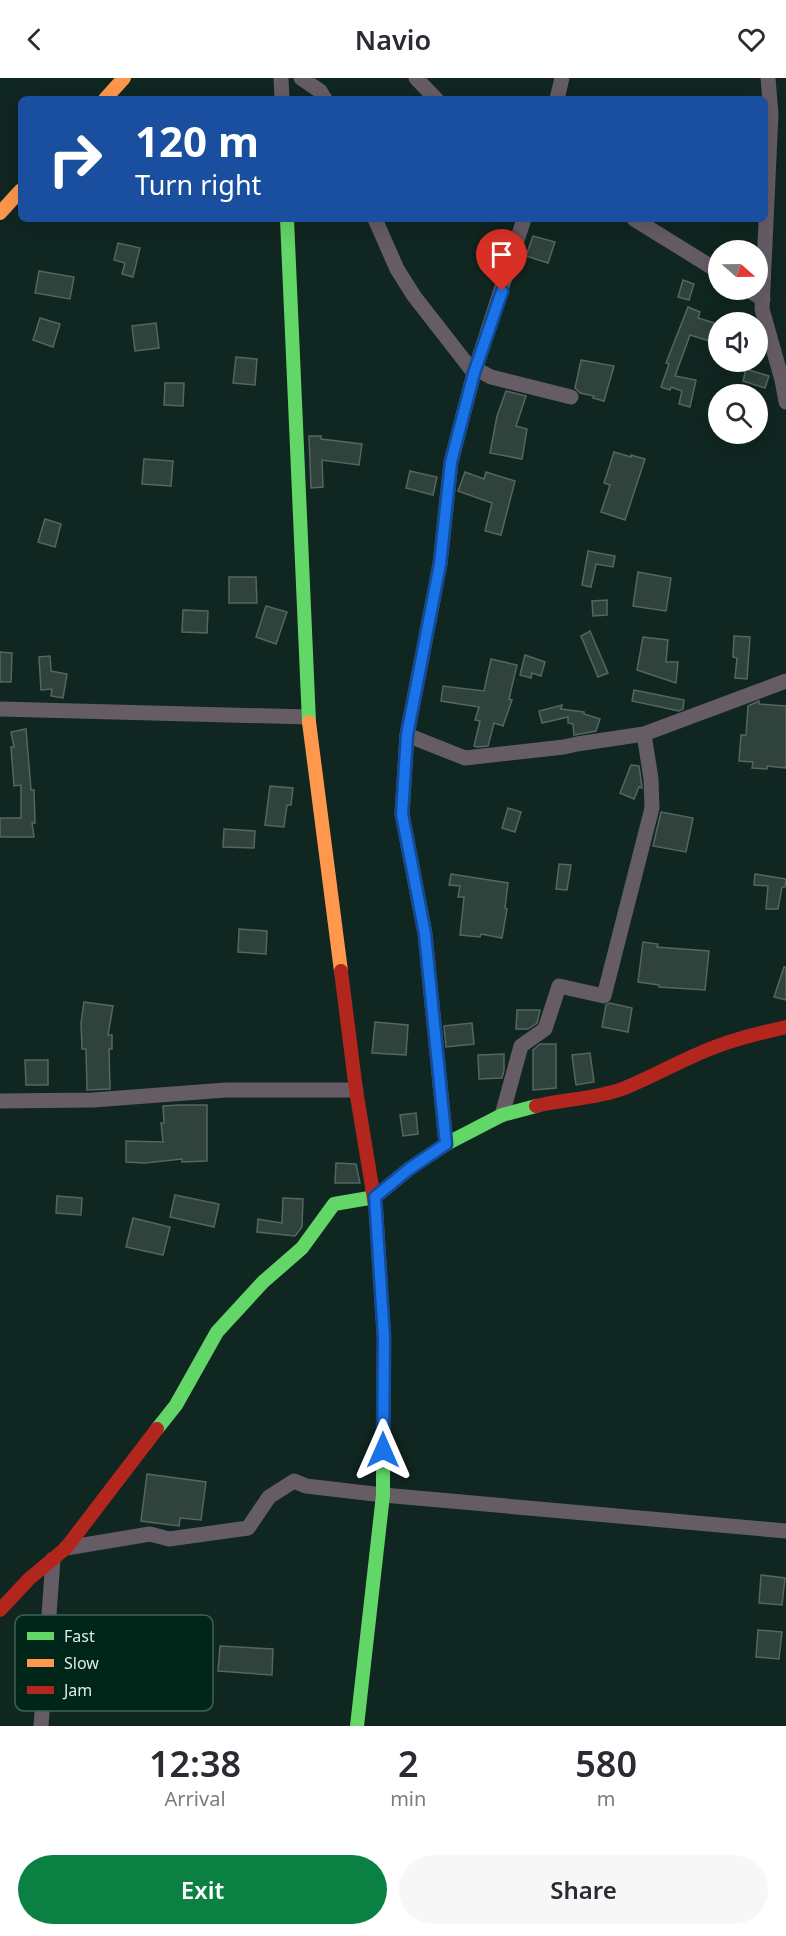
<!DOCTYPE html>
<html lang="en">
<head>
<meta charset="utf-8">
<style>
  :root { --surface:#fff; --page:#f7f7f7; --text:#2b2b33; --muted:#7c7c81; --accent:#0b8043 }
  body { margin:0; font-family:"Noto Sans",sans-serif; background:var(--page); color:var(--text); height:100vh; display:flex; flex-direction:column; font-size:22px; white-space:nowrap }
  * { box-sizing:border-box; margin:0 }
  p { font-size:20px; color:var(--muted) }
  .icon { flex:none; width:33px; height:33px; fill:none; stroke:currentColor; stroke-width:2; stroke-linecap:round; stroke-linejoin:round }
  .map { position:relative; height:1648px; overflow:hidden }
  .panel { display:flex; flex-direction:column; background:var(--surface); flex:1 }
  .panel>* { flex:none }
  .guide { position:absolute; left:18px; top:18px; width:750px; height:126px; border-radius:9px; box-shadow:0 6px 24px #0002; background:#1a4fa0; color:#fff; overflow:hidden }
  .needle { width:39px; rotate:110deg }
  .controls { position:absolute; left:708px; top:162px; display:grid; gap:12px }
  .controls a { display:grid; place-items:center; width:60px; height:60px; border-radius:50%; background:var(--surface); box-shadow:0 6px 24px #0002; font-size:30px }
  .pin { position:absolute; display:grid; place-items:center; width:51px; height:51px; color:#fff; margin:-62px -26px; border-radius:50% 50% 50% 0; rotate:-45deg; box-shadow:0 0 6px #0007 }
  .pin .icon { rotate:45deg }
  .me { position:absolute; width:66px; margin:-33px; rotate:0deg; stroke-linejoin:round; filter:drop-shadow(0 0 4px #0008) }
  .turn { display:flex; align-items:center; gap:21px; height:126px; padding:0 18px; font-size:27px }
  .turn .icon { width:78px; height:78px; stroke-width:2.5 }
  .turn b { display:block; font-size:42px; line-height:51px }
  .eta { display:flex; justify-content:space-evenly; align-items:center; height:102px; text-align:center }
  .eta b { font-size:36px; font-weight:600; line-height:42px }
  .cta { display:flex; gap:12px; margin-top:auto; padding:12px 18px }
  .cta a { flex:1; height:69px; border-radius:36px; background:var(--accent); color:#fff; font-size:24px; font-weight:600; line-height:69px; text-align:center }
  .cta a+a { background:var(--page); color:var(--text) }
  header { display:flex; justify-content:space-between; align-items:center; height:78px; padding:0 18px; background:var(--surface); font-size:27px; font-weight:600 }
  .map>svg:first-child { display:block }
  .building { fill:#30423c; stroke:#556660; stroke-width:1.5 }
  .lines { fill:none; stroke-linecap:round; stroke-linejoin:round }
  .street { stroke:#655c65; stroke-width:15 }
  .fast { stroke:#63d668; stroke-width:14 }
  .slow { stroke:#ff974d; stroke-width:14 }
  .jam { stroke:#b3261e; stroke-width:14 }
  .route-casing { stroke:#114b97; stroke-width:15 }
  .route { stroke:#1a73e8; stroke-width:10 }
  .key { fill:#002519; stroke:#416156; stroke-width:1.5 }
  .key-label { font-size:16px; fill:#d9eee5 }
</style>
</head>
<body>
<header><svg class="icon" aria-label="back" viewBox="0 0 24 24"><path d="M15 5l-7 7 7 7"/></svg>Navio<svg class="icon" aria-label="heart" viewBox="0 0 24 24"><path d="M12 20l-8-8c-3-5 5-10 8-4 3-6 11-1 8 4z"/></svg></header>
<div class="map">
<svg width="786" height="1648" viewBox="0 0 786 1648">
  <rect width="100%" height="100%" fill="#102620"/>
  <g class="building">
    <polygon points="533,158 555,164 548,185 526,178"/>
    <polygon points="118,165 140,170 133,199 122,196 125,185 114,182"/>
    <polygon points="39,193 74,199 70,221 35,215"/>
    <polygon points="683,202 694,206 689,222 678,219"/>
    <polygon points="688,229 700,234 698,240 718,246 716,265 690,257 675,298 696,302 690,329 679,326 682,313 671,309 670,312 661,309 669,286 666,285"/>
    <polygon points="40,240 60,246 53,269 33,262"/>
    <polygon points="156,245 159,270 135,273 132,248"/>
    <polygon points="236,279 257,281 255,307 233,305"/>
    <polygon points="581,282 614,288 604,323 593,320 594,318 580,315 575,310"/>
    <polygon points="746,291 769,298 765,310 743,303"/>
    <polygon points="165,305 184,305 183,328 164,327"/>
    <polygon points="506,313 526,318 516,348 527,351 522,381 490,375 497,338"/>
    <polygon points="309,358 321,358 321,361 362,366 359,387 322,382 323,409 311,410"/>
    <polygon points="614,374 631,379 631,377 645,381 625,442 601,434 610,407 604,405"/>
    <polygon points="144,381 173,383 171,408 142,406"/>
    <polygon points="410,393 437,399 433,417 406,410"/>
    <polygon points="465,394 484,401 486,394 515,403 501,457 485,453 492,425 458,413"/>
    <polygon points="45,441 61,446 55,469 38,464"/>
    <polygon points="588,473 615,478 613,489 596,486 591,509 582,507"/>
    <polygon points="638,494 671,500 666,533 633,528"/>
    <polygon points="229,499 256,499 257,525 229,525"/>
    <polygon points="607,522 607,537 593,538 592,523"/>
    <polygon points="266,528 287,534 276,566 256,559"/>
    <polygon points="183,532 208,533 207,555 182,554"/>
    <polygon points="590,553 608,595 598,599 581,558"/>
    <polygon points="734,558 750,559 747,601 735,600 737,580 733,579"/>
    <polygon points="643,559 668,562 666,584 678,584 676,605 637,592"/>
    <polygon points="0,574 12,575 11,604 0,604"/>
    <polygon points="525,577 545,584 541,598 532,595 531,600 520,597"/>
    <polygon points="50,578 51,593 67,596 63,620 51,618 52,611 41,612 39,579"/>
    <polygon points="491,581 517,587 509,621 512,622 503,648 494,645 488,668 477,669 474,668 480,643 475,642 479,629 441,623 443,608 484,613"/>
    <polygon points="634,612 684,622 683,631 679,633 632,623"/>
    <polygon points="759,623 759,626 786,628 786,690 767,688 767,691 752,690 753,684 739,683 741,657 746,657 748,628"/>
    <polygon points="562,627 561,631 584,634 584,636 600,641 596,653 574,657 573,646 568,645 568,639 542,645 539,633"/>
    <polygon points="26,651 31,712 34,712 35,745 32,745 34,759 0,759 0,740 21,740 21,707 14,708 11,669 14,669 11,654"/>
    <polygon points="631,687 639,688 641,702 642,710 639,709 634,721 620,715"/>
    <polygon points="270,708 293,710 291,727 287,727 284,749 265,747"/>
    <polygon points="508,730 521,734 515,754 502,750"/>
    <polygon points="661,734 693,740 686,774 653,768"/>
    <polygon points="224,751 255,753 254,770 223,769"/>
    <polygon points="559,786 571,787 567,812 556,811"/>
    <polygon points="451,796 508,805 505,830 507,831 502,860 481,856 480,859 460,857 464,819 458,819 460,808 449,807"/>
    <polygon points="755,796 786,801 785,809 782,809 778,831 766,831 768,808 754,807"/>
    <polygon points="239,851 267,853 266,876 238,874"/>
    <polygon points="643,864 658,866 657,869 709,873 705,912 659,909 659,907 638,904"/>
    <polygon points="784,889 786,889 786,922 774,919"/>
    <polygon points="84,924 113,928 108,957 112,957 112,971 109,971 110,1011 87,1012 86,971 82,971 81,945"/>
    <polygon points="610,925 632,930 628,954 602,949 606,927"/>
    <polygon points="517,932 540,932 537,945 528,951 516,951"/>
    <polygon points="375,944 408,947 406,977 372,975"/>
    <polygon points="472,945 474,966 446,969 444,948"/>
    <polygon points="540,966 556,966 556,1010 533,1012 533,972"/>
    <polygon points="590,975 594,1004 576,1007 572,977"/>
    <polygon points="504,976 504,992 502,1000 479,1001 478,977"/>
    <polygon points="25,982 48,982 48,1007 26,1007"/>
    <polygon points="180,1027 207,1027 207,1083 182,1084 182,1081 145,1085 126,1084 126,1063 163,1064 161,1045 164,1045 163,1028"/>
    <polygon points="416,1035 418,1056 403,1058 400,1037"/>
    <polygon points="336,1085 356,1086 360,1105 335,1105"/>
    <polygon points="175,1117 219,1126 214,1149 170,1139"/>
    <polygon points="57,1118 82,1120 81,1137 56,1135"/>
    <polygon points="283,1120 303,1121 302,1149 295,1158 257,1154 258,1141 282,1145"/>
    <polygon points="133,1140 170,1149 163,1177 126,1169"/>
    <polygon points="147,1396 206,1404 201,1442 180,1440 179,1448 141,1443"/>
    <polygon points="761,1497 785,1500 782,1527 759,1525"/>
    <polygon points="758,1552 782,1554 779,1581 756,1579"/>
    <polygon points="220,1568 273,1571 272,1597 218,1593"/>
  </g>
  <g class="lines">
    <g class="street">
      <polyline points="281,0 282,21"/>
      <polyline points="301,0 320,13 325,21"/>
      <polyline points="416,0 436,21"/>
      <polyline points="768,0 771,36 762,231 782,302 786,324"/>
      <polyline points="557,21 562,0"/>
      <polyline points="375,141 397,191 414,218 474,295 476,291 491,299 571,319"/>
      <polyline points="634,141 718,193"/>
      <polyline points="748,212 763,221"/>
      <polyline points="0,631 308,639"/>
      <polyline points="407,657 465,680 564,669 577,666 644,656 786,603"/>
      <polyline points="0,1023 93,1022 226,1012 356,1012"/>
      <polyline points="502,1037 521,968 545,951 559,908 604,918 652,730 651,701 644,656"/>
      <polyline points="446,1066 425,856 402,736 407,657 440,486 451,384 474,295 524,141"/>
      <polyline points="66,1470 150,1456 169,1461 248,1450 269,1419 294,1403 306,1408 383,1417 786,1453"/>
      <polyline points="41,1648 53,1481"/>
    </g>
    <g class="fast">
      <polyline points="287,141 309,644"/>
      <polyline points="157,1351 176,1327 217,1254 263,1204 302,1170 334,1126 375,1119 409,1091 446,1066 502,1037 536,1028"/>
      <polyline points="357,1648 383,1417 383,1380"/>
    </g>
    <g class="slow">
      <polyline points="105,21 124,0"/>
      <polyline points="0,135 21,112"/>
      <polyline points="309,644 341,893"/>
      <polyline points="376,1133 384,1260 383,1380"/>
    </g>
    <g class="jam">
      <polyline points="341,893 356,1012 376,1133"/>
      <path d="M536 1028C564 1021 594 1021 622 1011 648 1001 672 987 698 976 726 963 756 956 786 949"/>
      <polyline points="0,1532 29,1501 66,1470 157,1351"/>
    </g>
  </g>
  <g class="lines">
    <defs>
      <polyline id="route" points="383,1372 384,1260 375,1119 409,1091 446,1066 425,856 402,736 407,657 440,486 451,384 474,295 502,213"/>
    </defs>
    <use href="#route" class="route-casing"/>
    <use href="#route" class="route"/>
  </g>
  <rect x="15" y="1537" width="198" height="96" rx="9" class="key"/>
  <rect x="27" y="1554" width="27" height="8" fill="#63d668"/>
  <rect x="27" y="1581" width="27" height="8" fill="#ff974d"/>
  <rect x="27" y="1608" width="27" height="8" fill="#b3261e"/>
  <g class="key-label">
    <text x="64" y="1564">Fast</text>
    <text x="64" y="1591">Slow</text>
    <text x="64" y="1618">Jam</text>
  </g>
</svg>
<div class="controls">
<a><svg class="needle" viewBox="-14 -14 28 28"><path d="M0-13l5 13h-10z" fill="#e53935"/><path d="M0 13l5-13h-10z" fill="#7c7c81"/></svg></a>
<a><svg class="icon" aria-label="sound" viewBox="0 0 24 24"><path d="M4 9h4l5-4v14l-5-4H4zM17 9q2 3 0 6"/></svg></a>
<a><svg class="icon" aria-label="search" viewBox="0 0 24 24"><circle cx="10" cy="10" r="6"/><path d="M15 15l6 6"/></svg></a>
</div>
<div class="pin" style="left:502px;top:213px;background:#d93025"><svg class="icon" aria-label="arrive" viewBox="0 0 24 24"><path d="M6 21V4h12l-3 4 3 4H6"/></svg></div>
<svg class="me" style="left:383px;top:1372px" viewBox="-20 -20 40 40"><path d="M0-17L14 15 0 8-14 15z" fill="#1a73e8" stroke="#fff" stroke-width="4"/></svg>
<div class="guide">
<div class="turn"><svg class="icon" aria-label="right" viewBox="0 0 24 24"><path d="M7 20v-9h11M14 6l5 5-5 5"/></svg><div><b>120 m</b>Turn right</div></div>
</div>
</div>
<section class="panel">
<div class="eta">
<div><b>12:38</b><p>Arrival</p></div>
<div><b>2</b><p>min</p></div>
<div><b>580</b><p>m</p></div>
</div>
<div class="cta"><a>Exit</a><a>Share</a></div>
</section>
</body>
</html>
